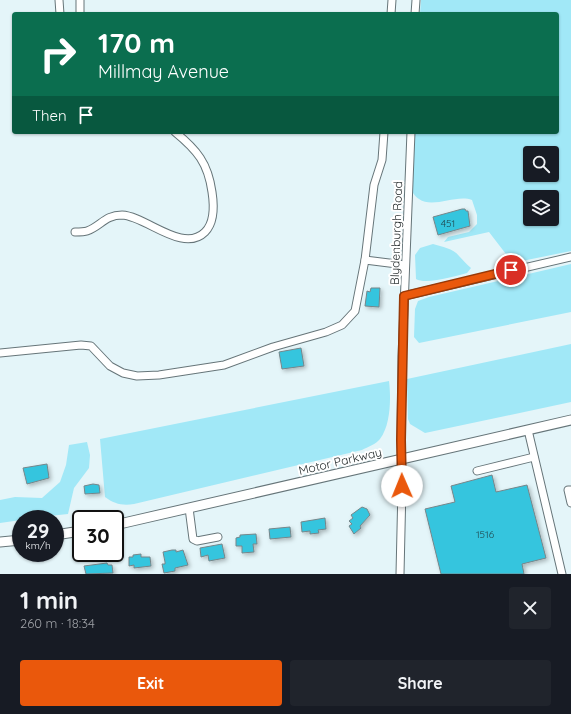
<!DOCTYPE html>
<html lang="en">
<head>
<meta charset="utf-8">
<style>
  :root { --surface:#171b24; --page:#20242c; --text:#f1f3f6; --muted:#9ea1a6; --accent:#ea580c }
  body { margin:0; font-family:Quicksand,sans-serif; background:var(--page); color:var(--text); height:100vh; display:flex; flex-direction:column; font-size:15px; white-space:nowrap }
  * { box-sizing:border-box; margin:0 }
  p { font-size:13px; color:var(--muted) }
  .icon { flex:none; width:22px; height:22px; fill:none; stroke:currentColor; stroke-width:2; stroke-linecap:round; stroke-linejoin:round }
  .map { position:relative; height:574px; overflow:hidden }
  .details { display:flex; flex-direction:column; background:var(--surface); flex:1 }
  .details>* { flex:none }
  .top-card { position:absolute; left:12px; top:12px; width:547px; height:122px; border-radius:4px; box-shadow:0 1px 3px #0004; background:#0b6e4f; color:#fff; overflow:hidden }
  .buttons { position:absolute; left:523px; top:146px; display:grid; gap:8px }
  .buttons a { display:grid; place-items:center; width:36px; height:36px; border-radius:4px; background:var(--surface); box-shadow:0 1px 3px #0004; font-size:20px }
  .speed { position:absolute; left:12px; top:510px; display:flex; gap:8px; font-size:20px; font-weight:700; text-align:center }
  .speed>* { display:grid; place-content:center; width:52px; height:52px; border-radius:50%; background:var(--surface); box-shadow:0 1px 3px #0004; line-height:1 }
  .speed small { font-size:10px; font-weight:400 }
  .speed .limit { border:2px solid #111; border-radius:6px; background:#fff; color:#111 }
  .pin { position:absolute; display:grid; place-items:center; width:34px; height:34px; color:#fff; margin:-17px; border:2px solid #fff; border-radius:50%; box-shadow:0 1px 4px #0007 }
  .me { position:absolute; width:44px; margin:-22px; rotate:359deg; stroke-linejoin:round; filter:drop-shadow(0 0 3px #0008) }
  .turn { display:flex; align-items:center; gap:14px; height:84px; padding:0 20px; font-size:18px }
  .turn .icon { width:52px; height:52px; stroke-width:2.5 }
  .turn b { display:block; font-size:28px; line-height:34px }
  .then { display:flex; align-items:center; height:38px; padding:0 20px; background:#0003; gap:8px; font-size:15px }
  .round { display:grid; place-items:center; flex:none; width:42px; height:42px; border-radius:4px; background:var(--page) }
  .headline { display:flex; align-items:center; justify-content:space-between; height:68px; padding:0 20px }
  h1 { font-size:24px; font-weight:700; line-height:30px }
  .button { display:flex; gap:8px; margin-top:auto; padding:8px 20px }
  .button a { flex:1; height:46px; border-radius:4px; background:var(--accent); color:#fff; font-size:16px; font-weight:700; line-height:46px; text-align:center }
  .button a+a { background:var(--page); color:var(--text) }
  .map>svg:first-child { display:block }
  .green { fill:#a1e8f7; fill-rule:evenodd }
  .building { fill:#35c5de; stroke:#76868a; filter:url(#shadow) }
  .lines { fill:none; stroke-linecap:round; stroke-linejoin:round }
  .minor-casing { stroke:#667579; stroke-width:9 }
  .major-casing { stroke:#667579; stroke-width:11 }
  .minor { stroke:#fff; stroke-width:7 }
  .major { stroke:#fff; stroke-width:9 }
  .route-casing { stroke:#983908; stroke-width:10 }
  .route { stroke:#ea580c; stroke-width:7 }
  .labels { text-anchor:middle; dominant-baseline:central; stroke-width:4; stroke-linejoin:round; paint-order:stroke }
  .number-label { font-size:10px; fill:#204950 }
  .street-label { font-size:12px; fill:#192021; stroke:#fff }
</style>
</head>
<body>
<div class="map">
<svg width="571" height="574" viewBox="0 0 571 574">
  <defs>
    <filter id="shadow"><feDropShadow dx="2" dy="2" stdDeviation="2" flood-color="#0004"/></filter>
  </defs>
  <rect width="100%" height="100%" fill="#e4f5f9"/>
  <g class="green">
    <path d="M421 0H571V251L517 262 509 258 489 232 444 242 448 237 469 232 477 224V215L472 200C456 194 433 209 419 199 415 197 413 192 410 189L413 132H557V14H420ZM530 153H552V175H530ZM530 197H552V219H530Z"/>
    <path d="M433 244C442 247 453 248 459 256 463 260 466 264 471 268L467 273C456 276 426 285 416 279L415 255 420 248Z"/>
    <polygon points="571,264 571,312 419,343 414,337 415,309 418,301 429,297"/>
    <polygon points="571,344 571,402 425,433 410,424 408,419 407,379"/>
    <path d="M389 381C391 397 391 425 380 439 376 444 368 447 362 450L134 504C123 506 114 504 105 497L100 439Z"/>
    <polygon points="87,442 90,455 89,468 74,488 68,514 21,519 21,520 0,523 0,500 15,497 42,498 60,482 66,465 69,445"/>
  </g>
  <g class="building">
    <polygon points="462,209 465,209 466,211 468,211 470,226 438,235 433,217"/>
    <polygon points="371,288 380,288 379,307 365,306 367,291 370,292"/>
    <polygon points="301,348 304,366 282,369 279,352"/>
    <polygon points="47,464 49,478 27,484 23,468"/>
    <polygon points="492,475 496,492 527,485 546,558 522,564 524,574 441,574 425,509 455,502 451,486"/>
    <polygon points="93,484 99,485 100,493 85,494 84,486"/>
    <polygon points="362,507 367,509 370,515 360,526 361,528 354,534 349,526 352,524 349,521 353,518 351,515"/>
    <polygon points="325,518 326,529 318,530 319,533 310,534 310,531 302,532 301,522"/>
    <polygon points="290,527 291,537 270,539 269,529"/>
    <polygon points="256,534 257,544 253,544 254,552 242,553 242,546 236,546 236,538 240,537 240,535"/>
    <polygon points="222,544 225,558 209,561 208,555 201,557 200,548"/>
    <polygon points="172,550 176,550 176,552 183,550 188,565 175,568 175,571 164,573 162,564 165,564 165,562 163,552"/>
    <polygon points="141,554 141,557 150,557 151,566 134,568 134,565 129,566 129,557 133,557 133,555"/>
    <polygon points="107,563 108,565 112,565 113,573 86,574 84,566"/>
  </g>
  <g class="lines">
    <defs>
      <g id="minor">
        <polyline points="59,0 60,14"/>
        <polyline points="80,14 80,0"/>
        <polyline points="391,14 392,0"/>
        <polyline points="415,14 416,0"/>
        <path d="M75 232C79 232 84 232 87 231 101 226 105 215 122 215 146 216 183 254 205 232 215 222 214 205 212 192 208 163 197 150 175 132"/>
        <polyline points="365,260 405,265"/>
        <polyline points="404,296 571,257"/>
        <polyline points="0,353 81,345 91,346 110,366 123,373 137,376 159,375 224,365 273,347 326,332 342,325 355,311 365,260 374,185 382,160 384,132"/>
        <polyline points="528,430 562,574"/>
        <polyline points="477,471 534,457"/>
        <polyline points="571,490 568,490 571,503"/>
        <polyline points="189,508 193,539 197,541 218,537"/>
        <polyline points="400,574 402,486 401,440 402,357 411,132"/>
      </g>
      <g id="major">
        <polyline points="115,525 571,420"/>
        <polyline points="55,535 81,531"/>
        <polyline points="0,542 21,540"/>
      </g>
    </defs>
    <use href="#minor" class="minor-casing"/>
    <use href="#major" class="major-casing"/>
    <use href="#minor" class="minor"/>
    <use href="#major" class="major"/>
  </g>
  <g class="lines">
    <defs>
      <polyline id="route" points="402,486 401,440 404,296 511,270"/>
    </defs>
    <use href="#route" class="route-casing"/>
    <use href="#route" class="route"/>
  </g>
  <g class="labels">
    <g class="number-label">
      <text x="448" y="223">451</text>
      <text x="485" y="534">1516</text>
    </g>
    <g class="street-label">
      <text transform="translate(396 233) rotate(-88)">Blydenburgh Road</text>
      <text transform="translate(340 461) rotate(-13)">Motor Parkway</text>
    </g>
  </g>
</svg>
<div class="buttons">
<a><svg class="icon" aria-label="search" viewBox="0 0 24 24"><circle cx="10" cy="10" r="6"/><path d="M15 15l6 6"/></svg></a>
<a><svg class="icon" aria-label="layers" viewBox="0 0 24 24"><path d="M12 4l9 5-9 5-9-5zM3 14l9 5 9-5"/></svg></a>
</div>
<div class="speed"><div>29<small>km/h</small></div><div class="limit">30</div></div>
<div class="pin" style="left:511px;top:270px;background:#d93025"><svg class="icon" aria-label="arrive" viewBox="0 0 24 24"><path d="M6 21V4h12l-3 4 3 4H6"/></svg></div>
<svg class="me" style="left:402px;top:486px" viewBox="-20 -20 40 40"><circle r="19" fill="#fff"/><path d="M0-13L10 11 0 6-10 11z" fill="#ea580c"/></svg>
<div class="top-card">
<div class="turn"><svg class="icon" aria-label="right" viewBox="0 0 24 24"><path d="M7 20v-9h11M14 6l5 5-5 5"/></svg><div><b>170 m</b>Millmay Avenue</div></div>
<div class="then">Then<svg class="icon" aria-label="arrive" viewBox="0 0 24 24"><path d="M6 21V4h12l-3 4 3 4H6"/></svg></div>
</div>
</div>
<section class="details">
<div class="headline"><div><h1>1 min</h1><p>260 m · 18:34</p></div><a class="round"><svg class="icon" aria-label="close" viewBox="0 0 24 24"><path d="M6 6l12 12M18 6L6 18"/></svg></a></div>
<div class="button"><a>Exit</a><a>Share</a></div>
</section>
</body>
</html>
